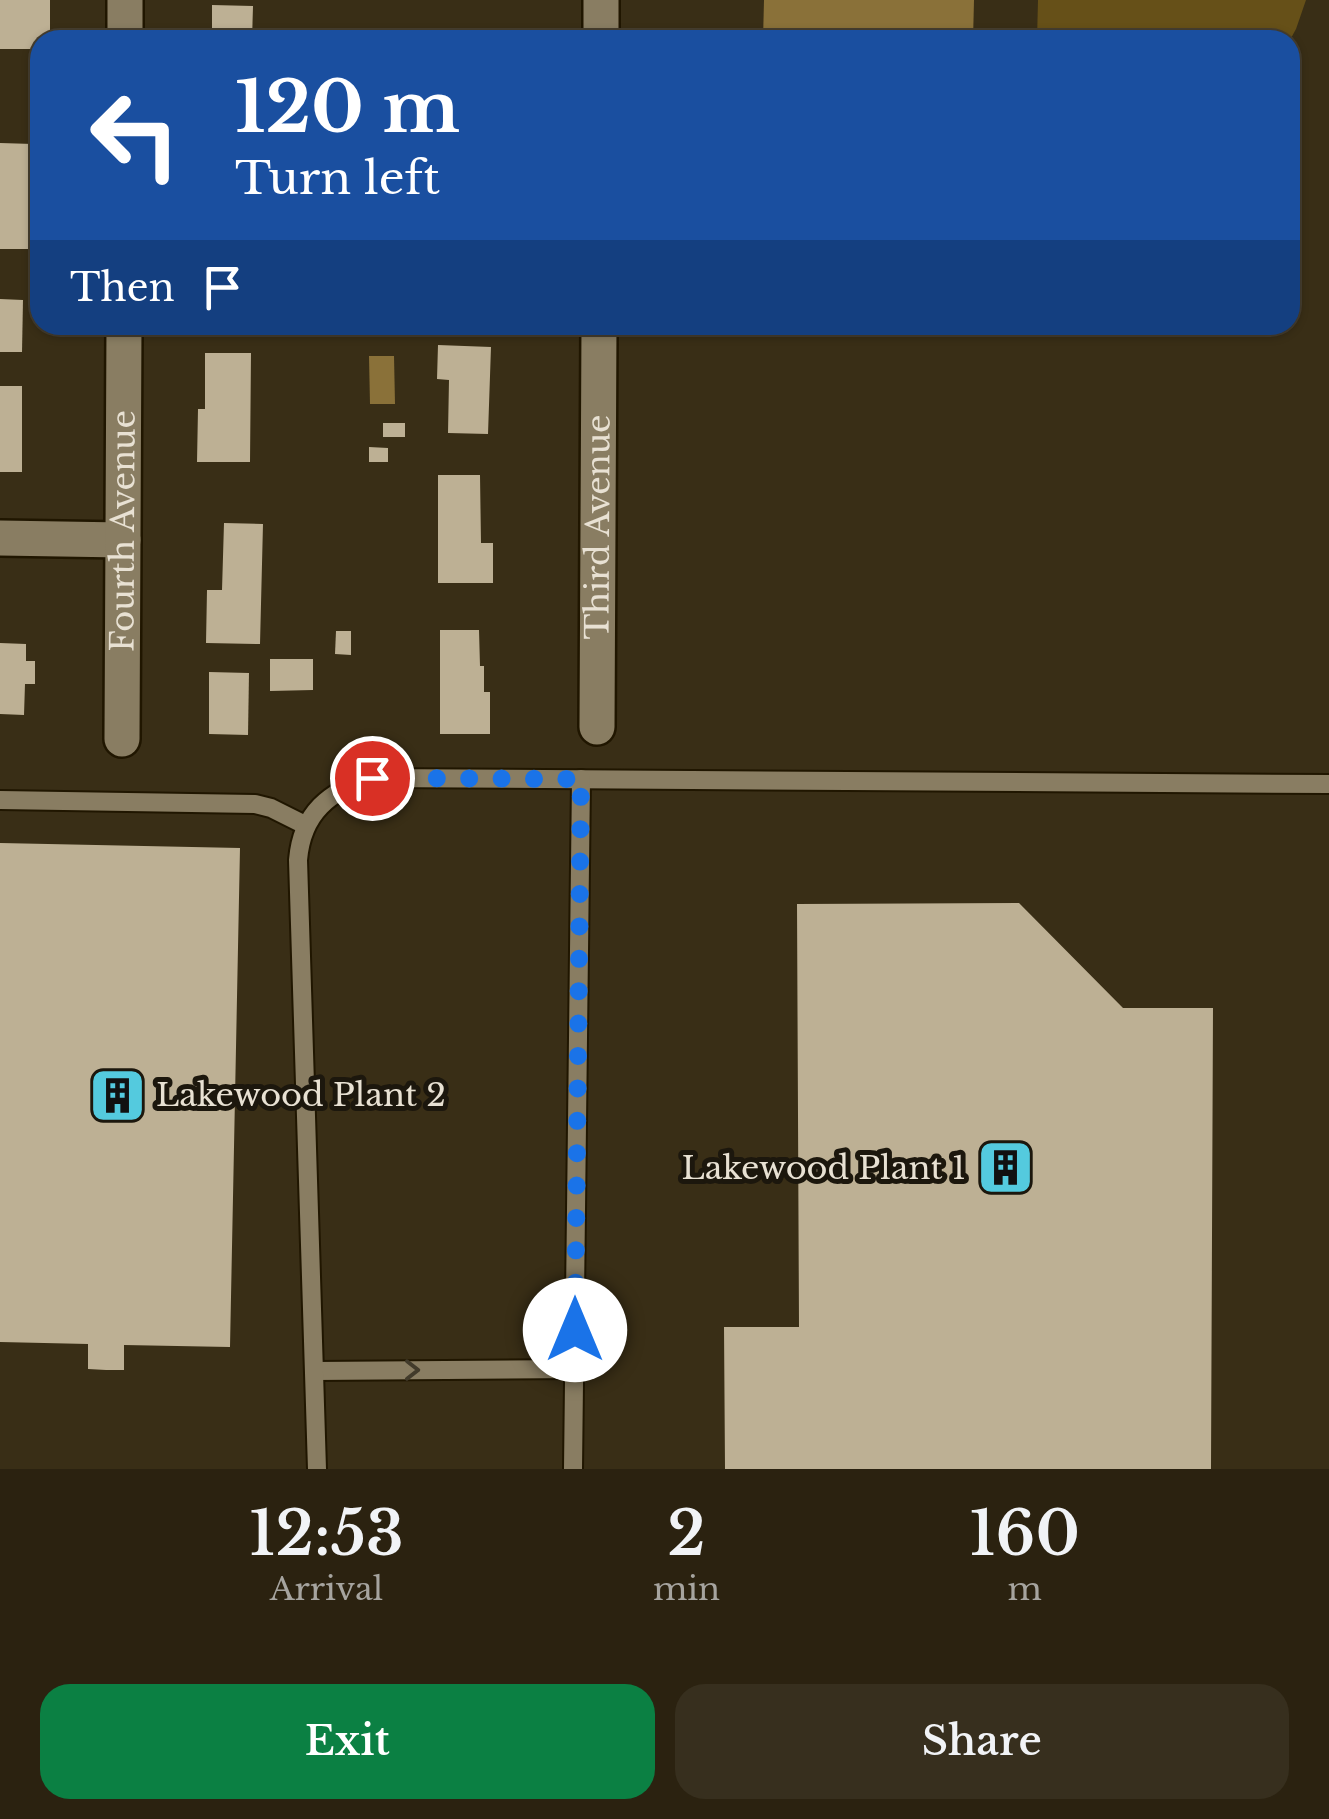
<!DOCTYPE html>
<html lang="en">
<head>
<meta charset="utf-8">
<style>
  :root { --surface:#2b2210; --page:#372f1e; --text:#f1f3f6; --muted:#a6a49f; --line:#473f30; --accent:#0b8043 }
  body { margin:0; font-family:"Libre Baskerville",serif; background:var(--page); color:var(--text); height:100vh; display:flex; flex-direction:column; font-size:38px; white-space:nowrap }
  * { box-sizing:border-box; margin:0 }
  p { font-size:32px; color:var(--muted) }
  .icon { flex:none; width:55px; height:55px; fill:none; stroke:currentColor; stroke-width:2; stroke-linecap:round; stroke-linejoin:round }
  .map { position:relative; height:1469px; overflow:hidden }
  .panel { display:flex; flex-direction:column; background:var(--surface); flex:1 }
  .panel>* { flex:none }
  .guide { position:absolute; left:30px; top:30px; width:1270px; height:305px; border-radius:30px; box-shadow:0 2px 8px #0004,0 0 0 2px var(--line); background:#1a4fa0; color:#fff; overflow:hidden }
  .pin { position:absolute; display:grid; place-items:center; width:85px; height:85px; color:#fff; margin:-42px; border:5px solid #fff; border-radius:50%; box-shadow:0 2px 10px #0007 }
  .me { position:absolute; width:110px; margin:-55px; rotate:0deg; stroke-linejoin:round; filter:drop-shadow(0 0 8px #0008) }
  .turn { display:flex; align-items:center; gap:35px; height:210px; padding:0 40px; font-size:45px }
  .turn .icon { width:130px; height:130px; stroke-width:2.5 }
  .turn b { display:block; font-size:70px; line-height:85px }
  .then { display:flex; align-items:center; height:95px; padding:0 40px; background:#0003; gap:20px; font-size:38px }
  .eta { display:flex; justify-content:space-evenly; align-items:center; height:170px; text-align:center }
  .eta b { font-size:60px; font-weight:600; line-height:70px }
  .action { display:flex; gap:20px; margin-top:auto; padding:20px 40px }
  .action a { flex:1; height:115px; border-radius:30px; background:var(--accent); color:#fff; font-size:40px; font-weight:600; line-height:115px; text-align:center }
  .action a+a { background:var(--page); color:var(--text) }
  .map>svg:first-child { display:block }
  .green { fill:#665018 }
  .water { fill:#8a7139 }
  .building { fill:#bdb094 }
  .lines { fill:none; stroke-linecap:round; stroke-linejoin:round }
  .lane-casing { stroke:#201600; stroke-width:22 }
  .street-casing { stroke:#201600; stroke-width:40 }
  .lane { stroke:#897d62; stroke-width:18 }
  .street { stroke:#897d62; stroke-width:35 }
  .oneway { stroke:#423b2b }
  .route { stroke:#1a73e8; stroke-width:18; stroke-dasharray:0 32.4 }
  .labels { text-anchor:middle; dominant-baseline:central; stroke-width:10; stroke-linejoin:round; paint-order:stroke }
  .street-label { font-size:32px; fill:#e8e1d3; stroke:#1c170d }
  .poi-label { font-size:32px; fill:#e8e1d3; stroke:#1c170d; text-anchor:start }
</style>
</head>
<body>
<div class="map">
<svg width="1329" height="1469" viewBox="0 0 1329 1469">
  <rect width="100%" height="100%" fill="#392e16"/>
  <polygon class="green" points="1038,0 1306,0 1296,29 1290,40 1037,40"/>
  <g class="water">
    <polygon points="764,0 974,0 973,40 763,40"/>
    <polygon points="369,356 394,356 395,404 370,404"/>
  </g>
  <g class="building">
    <polygon points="0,0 50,0 50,40 40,40 40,49 0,49"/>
    <polygon points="212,5 253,6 252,40 212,40"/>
    <polygon points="0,143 33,144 32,249 0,249"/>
    <polygon points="0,299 23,300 22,352 0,352"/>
    <polygon points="438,345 491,347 488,434 448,433 449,380 437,379"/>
    <polygon points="205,353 251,353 250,462 197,462 198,409 205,409"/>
    <rect x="0" y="386" width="22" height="86"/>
    <rect x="383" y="423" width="22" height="14"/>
    <polygon points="369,447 388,448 388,462 369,462"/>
    <polygon points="438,475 480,475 481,543 493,543 493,583 438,583"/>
    <polygon points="224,523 263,524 260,644 206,643 207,590 222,590"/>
    <polygon points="440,630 479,630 480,666 484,666 484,692 490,692 490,734 440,734"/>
    <polygon points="336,631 351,631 351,655 335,654"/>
    <polygon points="0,643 26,644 26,661 35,661 35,684 25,684 24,715 0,714"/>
    <polygon points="270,659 313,659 313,690 270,691"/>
    <polygon points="209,672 249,673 248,735 209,734"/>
    <polygon points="0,843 240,848 230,1347 124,1345 124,1370 106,1370 88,1369 88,1344 0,1342"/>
    <polygon points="1019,903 1123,1008 1213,1008 1211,1469 725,1469 724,1327 799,1327 797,904"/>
  </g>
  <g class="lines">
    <defs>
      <g id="lane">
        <polyline points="0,800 255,804 271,808 305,825"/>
        <polyline points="315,1371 575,1369"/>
        <path d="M317 1469 298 860C302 813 329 791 372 778L1329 784"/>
        <polyline points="573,1469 581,779"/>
      </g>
      <g id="street">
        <polyline points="125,40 125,0"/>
        <polyline points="601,40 601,0"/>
        <polyline points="0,538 123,540"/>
        <path id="s1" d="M597 727 599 325"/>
        <path id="s2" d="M122 739 124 325"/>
      </g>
    </defs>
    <use href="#lane" class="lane-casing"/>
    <use href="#street" class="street-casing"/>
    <use href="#lane" class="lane"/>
    <use href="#street" class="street"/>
  </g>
  <defs><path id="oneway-chevron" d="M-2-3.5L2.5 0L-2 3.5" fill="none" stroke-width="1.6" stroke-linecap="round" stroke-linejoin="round" transform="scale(2.5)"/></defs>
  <use class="oneway" href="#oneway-chevron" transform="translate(412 1370)"/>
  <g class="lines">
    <polyline class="route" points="372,778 581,779 575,1330"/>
  </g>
  <defs>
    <symbol id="building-square" viewBox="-11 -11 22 22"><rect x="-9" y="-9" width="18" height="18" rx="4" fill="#54cade" stroke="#1c170d"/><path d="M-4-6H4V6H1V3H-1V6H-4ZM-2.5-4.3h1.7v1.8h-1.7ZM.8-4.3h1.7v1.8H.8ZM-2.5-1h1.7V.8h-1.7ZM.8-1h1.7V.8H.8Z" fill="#111"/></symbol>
  </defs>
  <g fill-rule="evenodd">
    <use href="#building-square" x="86" y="1064" width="63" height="63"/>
    <use href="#building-square" x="974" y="1136" width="63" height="63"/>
  </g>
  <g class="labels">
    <g class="street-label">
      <text stroke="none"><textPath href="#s1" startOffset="200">Third Avenue</textPath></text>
      <text stroke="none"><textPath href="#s2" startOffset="208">Fourth Avenue</textPath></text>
    </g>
    <g class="poi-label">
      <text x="156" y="1095">Lakewood Plant 2</text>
      <text x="966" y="1168" text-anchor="end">Lakewood Plant 1</text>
    </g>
  </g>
</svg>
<div class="pin" style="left:372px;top:778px;background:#d93025"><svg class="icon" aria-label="arrive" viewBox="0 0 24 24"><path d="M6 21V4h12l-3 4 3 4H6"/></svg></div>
<svg class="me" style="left:575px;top:1330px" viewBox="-20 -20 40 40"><circle r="19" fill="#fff"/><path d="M0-13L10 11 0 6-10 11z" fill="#1a73e8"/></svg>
<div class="guide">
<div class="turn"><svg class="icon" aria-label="left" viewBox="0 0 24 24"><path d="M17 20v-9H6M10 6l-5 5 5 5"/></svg><div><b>120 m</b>Turn left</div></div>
<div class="then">Then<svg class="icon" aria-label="arrive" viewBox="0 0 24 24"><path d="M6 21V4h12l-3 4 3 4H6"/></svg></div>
</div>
</div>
<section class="panel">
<div class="eta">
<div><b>12:53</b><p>Arrival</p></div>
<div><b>2</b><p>min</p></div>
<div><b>160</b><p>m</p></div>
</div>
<div class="action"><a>Exit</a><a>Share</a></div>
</section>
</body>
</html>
